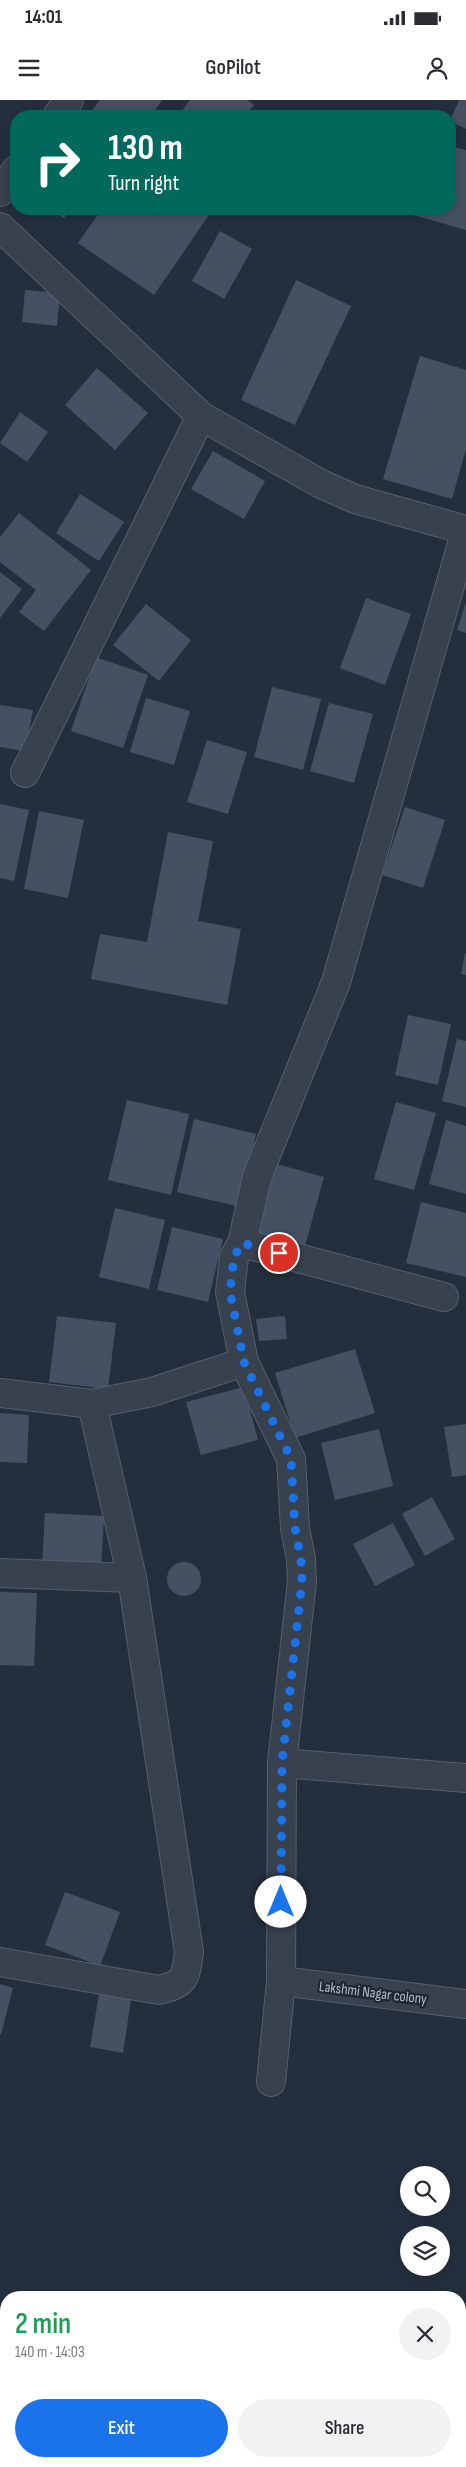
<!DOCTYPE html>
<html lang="en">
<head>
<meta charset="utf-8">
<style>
  :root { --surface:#fff; --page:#f2f2f3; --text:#2b2b33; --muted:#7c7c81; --accent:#1a73e8 }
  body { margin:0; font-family:"Sofia Sans Condensed",sans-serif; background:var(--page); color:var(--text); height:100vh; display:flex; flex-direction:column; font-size:19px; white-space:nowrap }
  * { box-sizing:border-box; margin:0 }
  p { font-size:16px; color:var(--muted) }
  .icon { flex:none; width:28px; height:28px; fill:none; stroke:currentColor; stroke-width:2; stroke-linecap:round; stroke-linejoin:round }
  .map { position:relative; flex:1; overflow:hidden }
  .side { position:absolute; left:0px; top:2191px; width:466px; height:176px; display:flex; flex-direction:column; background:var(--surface); border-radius:20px 20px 0 0; box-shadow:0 2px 12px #0003 }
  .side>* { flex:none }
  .banner { position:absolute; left:10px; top:10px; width:446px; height:105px; border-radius:20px; box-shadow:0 2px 12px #0003; background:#00695c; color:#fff; overflow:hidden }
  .buttons { position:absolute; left:400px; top:2066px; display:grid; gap:10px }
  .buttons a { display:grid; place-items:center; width:50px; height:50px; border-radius:50%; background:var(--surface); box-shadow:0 2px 12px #0003; font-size:25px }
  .pin { position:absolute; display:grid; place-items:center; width:42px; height:42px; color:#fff; margin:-21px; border:2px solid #fff; border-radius:50%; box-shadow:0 1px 5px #0007 }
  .me { position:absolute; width:55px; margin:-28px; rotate:0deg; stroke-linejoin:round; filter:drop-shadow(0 0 4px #0008) }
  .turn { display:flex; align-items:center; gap:18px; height:105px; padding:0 15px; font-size:22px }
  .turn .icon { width:65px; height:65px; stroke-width:2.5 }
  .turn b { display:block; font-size:35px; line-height:42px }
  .round { display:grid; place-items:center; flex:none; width:52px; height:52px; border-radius:26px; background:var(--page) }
  .head { display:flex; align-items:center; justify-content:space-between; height:85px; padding:0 15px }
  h1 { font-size:30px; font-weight:600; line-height:38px; color:#1e9e55 }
  .cta { display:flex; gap:10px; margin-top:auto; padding:10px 15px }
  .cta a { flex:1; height:58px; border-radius:30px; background:var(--accent); color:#fff; font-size:20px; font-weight:600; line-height:58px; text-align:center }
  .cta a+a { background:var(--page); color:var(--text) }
  .status { display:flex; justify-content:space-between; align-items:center; height:35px; padding:0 25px; background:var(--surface); direction:ltr }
  .status svg { height:14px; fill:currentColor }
  header { display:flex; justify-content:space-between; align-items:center; height:65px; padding:0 15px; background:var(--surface); font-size:22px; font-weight:600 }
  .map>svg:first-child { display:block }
  .building { fill:#455162 }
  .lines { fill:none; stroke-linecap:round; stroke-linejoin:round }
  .street-casing { stroke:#565f6c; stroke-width:30 }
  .street { stroke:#38414e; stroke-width:28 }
  .route { stroke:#1a73e8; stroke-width:9; stroke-dasharray:0 16.2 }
  .labels { text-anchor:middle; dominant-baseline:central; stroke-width:4.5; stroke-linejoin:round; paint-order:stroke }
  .street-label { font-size:15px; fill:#b4bcc9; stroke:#1d2633 }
</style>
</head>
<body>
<div class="status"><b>14:01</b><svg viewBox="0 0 49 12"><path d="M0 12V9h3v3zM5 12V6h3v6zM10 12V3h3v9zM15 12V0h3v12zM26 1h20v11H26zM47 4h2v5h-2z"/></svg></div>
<header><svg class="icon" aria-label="menu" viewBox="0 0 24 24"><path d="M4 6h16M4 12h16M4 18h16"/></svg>GoPilot<svg class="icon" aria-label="person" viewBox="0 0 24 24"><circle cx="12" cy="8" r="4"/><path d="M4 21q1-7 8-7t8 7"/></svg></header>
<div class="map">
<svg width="466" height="2367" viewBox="0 0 466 2367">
  <rect width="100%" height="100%" fill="#242f3e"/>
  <g class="building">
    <polygon points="100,0 162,0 151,16 92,16 89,14"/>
    <polygon points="190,0 247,0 254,5 245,16 178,16"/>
    <polygon points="459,0 466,0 466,29 450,21"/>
    <polygon points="450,46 466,50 466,130 406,113 407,109 450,109"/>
    <polygon points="49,109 70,109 64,118"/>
    <polygon points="102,109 213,109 154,195 78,143"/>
    <polygon points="220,131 252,149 224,199 192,181"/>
    <polygon points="296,180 351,206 295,325 241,300"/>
    <polygon points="25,190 60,193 57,226 22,222"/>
    <polygon points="420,256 466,270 466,349 452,399 383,379"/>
    <polygon points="97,268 148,313 115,350 65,305"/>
    <polygon points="20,312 48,332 27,362 0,343"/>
    <polygon points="213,351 265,381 244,419 191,389"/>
    <polygon points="80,394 124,422 99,461 56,433"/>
    <polygon points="19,413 91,470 44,531 19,512 36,490 0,462 0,437"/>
    <polygon points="0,472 22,489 0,518"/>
    <polygon points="366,498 411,514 385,585 340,568"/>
    <polygon points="466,502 466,533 457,530"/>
    <polygon points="146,504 191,540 159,581 113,545"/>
    <polygon points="96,557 148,575 123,648 71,631"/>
    <polygon points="272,587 321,599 303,670 254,657"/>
    <polygon points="146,598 190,611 174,665 130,652"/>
    <polygon points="329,603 373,614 354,683 310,671"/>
    <polygon points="0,605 33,610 25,651 0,647"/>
    <polygon points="207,640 247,652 228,714 187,702"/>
    <polygon points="0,704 29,710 14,781 0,778"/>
    <polygon points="405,707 445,720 423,788 382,775"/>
    <polygon points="39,711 84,720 68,798 24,789"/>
    <polygon points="168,732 213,741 198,821 241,829 227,905 91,879 100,834 147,842"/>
    <polygon points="465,853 466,854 466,875 461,874"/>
    <polygon points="408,915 451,924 438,985 395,975"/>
    <polygon points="457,939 466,941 466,1007 442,1001"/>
    <polygon points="127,1000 189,1014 171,1095 108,1080"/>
    <polygon points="396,1002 436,1013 414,1090 374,1079"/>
    <polygon points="194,1019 256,1034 240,1107 177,1092"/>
    <polygon points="446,1020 466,1026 466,1094 429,1084"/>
    <polygon points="273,1063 324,1077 305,1146 254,1132"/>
    <polygon points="421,1102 466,1113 466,1177 406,1163"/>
    <polygon points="115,1108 165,1120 149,1189 99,1177"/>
    <polygon points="172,1127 223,1139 208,1202 157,1190"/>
    <polygon points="57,1216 116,1223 108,1289 49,1282"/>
    <polygon points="285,1216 287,1239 259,1241 256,1219"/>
    <polygon points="355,1249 375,1313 295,1338 275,1273"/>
    <polygon points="244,1287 258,1340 201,1355 186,1302"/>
    <polygon points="0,1313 29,1315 27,1363 0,1362"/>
    <polygon points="466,1324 466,1375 452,1377 444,1327"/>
    <polygon points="379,1329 393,1386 335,1400 321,1343"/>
    <polygon points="432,1397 455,1439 425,1456 402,1414"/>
    <polygon points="45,1413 104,1416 101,1468 42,1466"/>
    <polygon points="393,1423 415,1465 375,1486 353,1444"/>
    <circle cx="184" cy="1479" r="17"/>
    <polygon points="0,1492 37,1493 34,1566 0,1565"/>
    <polygon points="65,1792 120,1812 100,1866 45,1845"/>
    <polygon points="0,1884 13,1888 1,1934 0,1934"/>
    <polygon points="99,1894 131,1900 123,1953 90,1947"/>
  </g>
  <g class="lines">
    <defs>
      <g id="street">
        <polyline points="57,16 69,0"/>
        <polyline points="0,92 16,70"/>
        <polyline points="0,127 201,316 321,384 355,399 466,430"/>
        <polyline points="25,673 201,316"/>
        <polyline points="242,1143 444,1197"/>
        <polyline points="0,1293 92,1304 152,1292 244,1262"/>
        <polyline points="0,1473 132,1478"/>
        <polyline points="282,1663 466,1678"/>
        <path d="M0 1862 159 1890C186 1883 185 1879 189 1852L132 1478 92 1304"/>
        <polyline points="281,1881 466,1904"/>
        <polyline points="271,1982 281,1881 282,1663 302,1481 301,1459 295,1428 291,1359 244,1262 230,1192 234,1157 242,1143 257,1077 336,882 466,430"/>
      </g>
    </defs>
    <use href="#street" class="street-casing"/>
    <use href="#street" class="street"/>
  </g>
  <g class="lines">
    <polyline class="route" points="279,1153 242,1143 234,1157 230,1192 244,1262 291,1359 295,1428 301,1459 302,1481 282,1663 281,1802"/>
  </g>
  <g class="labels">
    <g class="street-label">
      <text transform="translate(373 1893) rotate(7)">Lakshmi Nagar colony</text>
    </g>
  </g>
</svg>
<div class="buttons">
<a><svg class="icon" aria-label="search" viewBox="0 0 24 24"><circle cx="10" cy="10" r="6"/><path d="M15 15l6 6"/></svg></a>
<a><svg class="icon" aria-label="layers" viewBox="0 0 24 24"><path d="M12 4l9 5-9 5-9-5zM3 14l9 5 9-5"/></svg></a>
</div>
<div class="pin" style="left:279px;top:1153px;background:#d93025"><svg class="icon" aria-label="arrive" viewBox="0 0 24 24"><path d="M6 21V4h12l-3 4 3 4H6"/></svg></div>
<svg class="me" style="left:281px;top:1802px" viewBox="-20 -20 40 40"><circle r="19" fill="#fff"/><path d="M0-13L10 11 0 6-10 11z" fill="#1a73e8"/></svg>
<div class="banner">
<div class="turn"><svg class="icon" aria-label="right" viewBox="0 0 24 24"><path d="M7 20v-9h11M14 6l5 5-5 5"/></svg><div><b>130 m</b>Turn right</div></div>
</div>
<section class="side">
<div class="head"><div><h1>2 min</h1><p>140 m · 14:03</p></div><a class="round"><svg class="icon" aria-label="close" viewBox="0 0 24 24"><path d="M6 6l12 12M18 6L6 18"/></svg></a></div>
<div class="cta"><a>Exit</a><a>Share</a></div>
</section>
</div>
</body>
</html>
